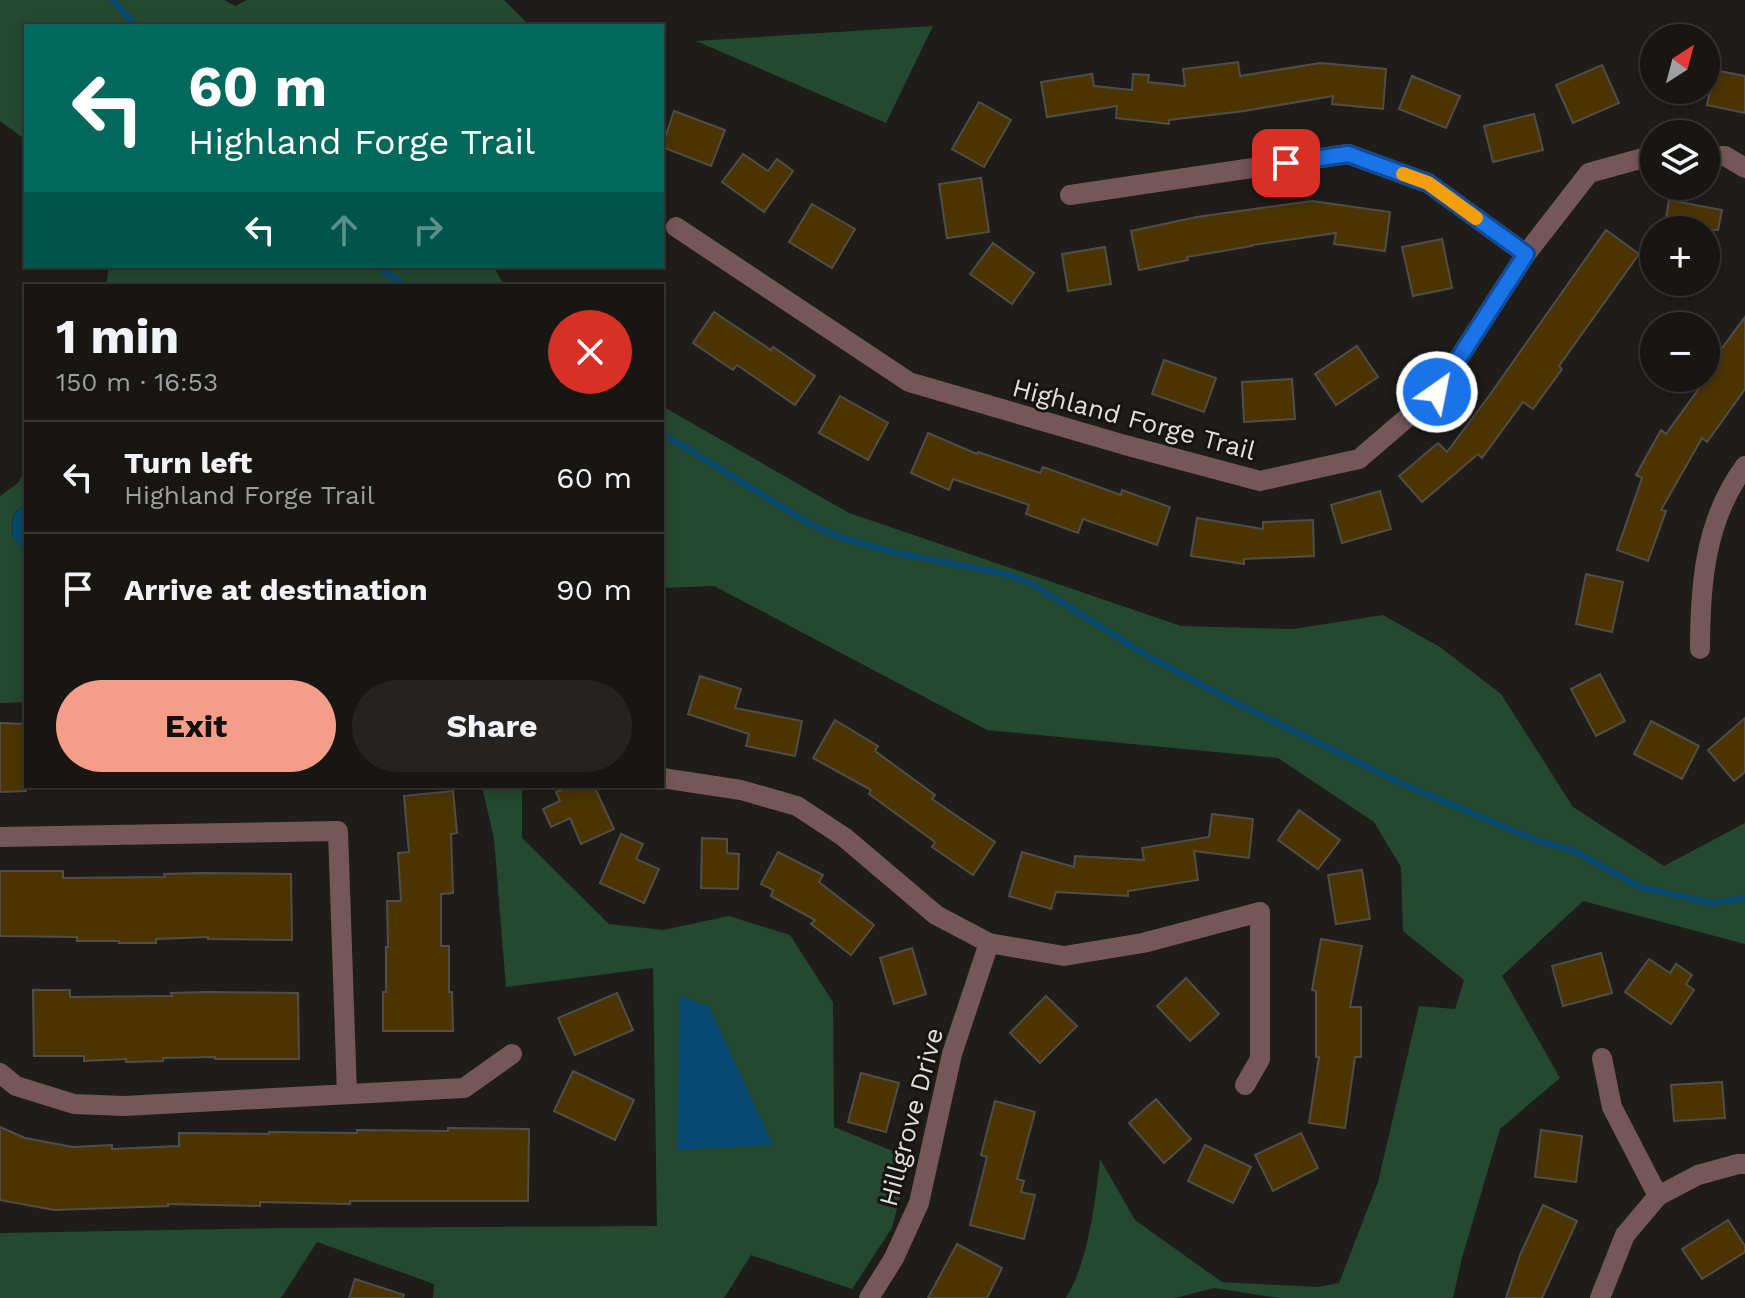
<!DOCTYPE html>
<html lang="en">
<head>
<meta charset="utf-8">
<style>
  :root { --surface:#171613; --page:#242321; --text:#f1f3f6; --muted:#9e9fa0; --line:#363533; --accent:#f49e89 }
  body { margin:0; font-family:"Work Sans",sans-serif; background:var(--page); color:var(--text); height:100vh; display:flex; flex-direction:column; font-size:30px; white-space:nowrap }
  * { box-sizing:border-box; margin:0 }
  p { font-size:26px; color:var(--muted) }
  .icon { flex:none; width:44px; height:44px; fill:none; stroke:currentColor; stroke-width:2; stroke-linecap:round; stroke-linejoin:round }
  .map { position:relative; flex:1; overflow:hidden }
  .details { position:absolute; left:24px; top:284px; width:640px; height:504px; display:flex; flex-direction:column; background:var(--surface); border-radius:0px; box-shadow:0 4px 12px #0003,0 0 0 2px var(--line) }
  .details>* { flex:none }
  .banner { position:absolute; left:24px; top:24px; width:640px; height:244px; border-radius:0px; box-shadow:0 4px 12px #0003,0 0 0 2px var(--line); background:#00695c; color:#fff; overflow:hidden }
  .needle { width:52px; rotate:36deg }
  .tools { position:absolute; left:1640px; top:24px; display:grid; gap:16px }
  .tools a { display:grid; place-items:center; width:80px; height:80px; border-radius:50%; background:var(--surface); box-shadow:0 4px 12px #0003,0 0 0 2px var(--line); font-size:40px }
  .pin { position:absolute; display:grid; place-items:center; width:68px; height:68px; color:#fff; margin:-34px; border-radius:16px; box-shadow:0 4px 12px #0006 }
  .me { position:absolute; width:88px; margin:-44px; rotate:33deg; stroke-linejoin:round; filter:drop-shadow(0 0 6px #0008) }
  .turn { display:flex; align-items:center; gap:28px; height:168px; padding:0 32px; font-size:36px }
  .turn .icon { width:104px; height:104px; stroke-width:2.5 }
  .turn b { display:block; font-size:56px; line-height:68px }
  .lanes { display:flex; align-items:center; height:76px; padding:0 32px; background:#0003; justify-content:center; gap:40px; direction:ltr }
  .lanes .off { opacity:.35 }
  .round { display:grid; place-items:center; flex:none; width:84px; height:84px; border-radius:42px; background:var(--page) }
  .headline { display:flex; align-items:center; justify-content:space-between; height:136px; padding:0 32px }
  h1 { font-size:48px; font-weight:700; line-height:60px }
  .button { display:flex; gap:16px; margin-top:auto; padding:16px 32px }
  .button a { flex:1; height:92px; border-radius:48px; background:var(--accent); color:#111; font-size:32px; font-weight:700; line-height:92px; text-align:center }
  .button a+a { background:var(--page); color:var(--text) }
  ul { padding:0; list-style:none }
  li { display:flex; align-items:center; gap:24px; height:112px; padding:0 32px; border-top:2px solid var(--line) }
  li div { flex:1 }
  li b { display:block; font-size:30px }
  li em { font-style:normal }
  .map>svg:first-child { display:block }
  .green { fill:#244830 }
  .water { fill:#074970 }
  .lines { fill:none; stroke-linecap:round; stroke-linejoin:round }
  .stream { stroke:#074970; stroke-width:6 }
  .building { fill:#4b3400; stroke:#504e4a; stroke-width:2 }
  .minor { stroke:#755659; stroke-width:20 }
  .route-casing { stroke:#114b97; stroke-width:20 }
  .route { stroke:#1a73e8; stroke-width:14 }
  .slow { stroke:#f59e0b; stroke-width:14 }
  .labels { text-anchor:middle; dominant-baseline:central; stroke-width:6; stroke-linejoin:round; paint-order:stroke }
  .street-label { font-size:26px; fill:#e1e0dd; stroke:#161410 }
</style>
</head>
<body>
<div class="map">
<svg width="1745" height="1298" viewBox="0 0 1745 1298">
  <rect width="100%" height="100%" fill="#1f1d19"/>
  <g class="green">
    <polygon points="0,0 224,0 235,6 247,0 504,0 530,26 26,26 26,140 0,121"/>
    <polygon points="933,26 886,123 696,41"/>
    <polygon points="109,266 493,266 505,286 106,286"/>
    <path d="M662 406 849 513 1181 626 1293 629 1383 615 1440 647 1501 694 1573 807 1664 866 1745 823V944L1583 901 1502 976 1560 1078 1500 1129 1462 1258 1453 1298H1279L1214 1288 1175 1298H1066C1089 1260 1095 1203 1100 1159L1135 1220 1222 1282 1317 1287 1339 1283 1378 1182 1419 1006 1455 1009 1464 980 1403 931 1401 867 1374 822 1278 758 987 730 714 586 662 588Z"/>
    <path d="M26 469V503C10 515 11 519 13 538L26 551V702L0 703V496L18 483Z"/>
    <polygon points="482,786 522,786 522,838 609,924 663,930 729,916 790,935 833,1002 834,1127 910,1158 892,1228 852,1289 751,1255 724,1298 433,1298 434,1284 317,1242 281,1298 0,1298 0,1233 284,1228 657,1226 653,968 506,987 494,839"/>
  </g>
  <g class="water">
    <path d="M26 503V551L13 538C12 519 10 516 26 503Z"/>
    <polygon points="680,996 709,1006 773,1145 677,1150"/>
  </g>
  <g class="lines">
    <g class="stream">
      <polyline points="113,0 136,26"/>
      <polyline points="377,266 405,286"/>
      <polyline points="662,433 810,524 845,539 897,553 1006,574 1032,584 1148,656 1228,699 1403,784 1533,839 1574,851 1640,887 1711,903 1745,898"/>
    </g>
  </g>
  <g class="building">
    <polygon points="1238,62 1240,76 1320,63 1386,69 1383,109 1332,104 1333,96 1244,111 1169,120 1169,124 1116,118 1117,106 1047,117 1041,82 1092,74 1094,86 1132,90 1133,74 1149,75 1148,82 1185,86 1183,69"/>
    <polygon points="1602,65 1619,103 1573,123 1556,85"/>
    <polygon points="1715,70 1745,76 1745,113 1707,105"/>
    <polygon points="1412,76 1460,96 1446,128 1399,109"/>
    <polygon points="979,102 1011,120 984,167 952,149"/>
    <polygon points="674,111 725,130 711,166 662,147"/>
    <polygon points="1534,114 1543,150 1493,162 1484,126"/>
    <polygon points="743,154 768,171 777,159 793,171 764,212 722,182"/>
    <polygon points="981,178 989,232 947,238 939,184"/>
    <polygon points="1669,200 1722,210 1718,230 1664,230"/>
    <polygon points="1312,201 1390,212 1385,251 1334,244 1336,233 1252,245 1252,246 1187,257 1188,260 1139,270 1131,231 1197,217"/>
    <polygon points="812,204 855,229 832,268 789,242"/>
    <polygon points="1606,230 1639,254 1559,366 1562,369 1533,409 1523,402 1482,458 1478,454 1422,502 1399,476 1438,443 1447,452 1489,396"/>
    <polygon points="1442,239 1452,288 1413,296 1402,247"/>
    <polygon points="993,243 1034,273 1012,304 970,274"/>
    <polygon points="1105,247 1111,284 1068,291 1062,254"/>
    <polygon points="714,312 771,350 773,347 815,376 795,405 737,365 733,370 693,343"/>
    <polygon points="1745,317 1745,389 1707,442 1702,438 1661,510 1666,511 1648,561 1617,550 1642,478 1636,475 1661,430 1666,434 1721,358 1717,355"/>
    <polygon points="1357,346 1378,377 1336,405 1315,374"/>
    <polygon points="1164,360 1216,378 1204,412 1152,394"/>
    <polygon points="1292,379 1295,419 1244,422 1242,382"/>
    <polygon points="840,396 888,423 868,460 819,433"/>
    <polygon points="928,433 977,454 978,452 1040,473 1043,467 1121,495 1122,490 1170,507 1157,545 1083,519 1078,533 1026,514 1029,505 953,479 949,490 911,473"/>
    <polygon points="1380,491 1391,529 1342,543 1331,505"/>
    <polygon points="1197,518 1263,529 1263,522 1313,520 1314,556 1244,559 1244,564 1191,556"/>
    <polygon points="1586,574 1623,582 1612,632 1576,624"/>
    <polygon points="1600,674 1625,721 1596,736 1571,689"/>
    <polygon points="700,676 741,689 735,708 802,721 795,756 746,746 749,734 688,714"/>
    <polygon points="1745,718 1745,772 1734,781 1708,750"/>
    <polygon points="835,720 878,746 875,751 935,795 932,799 995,842 973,875 932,847 935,842 869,794 871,790 813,758"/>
    <polygon points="1651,721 1699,746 1682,779 1634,754"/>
    <polygon points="0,723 26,724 26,791 0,792"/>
    <polygon points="570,786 594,786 614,829 581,844 570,818 551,827 543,809 560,801 556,792"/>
    <polygon points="453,791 457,833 451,834 453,893 441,894 441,946 449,946 449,992 452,992 453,1031 383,1031 383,992 386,992 386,947 388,947 387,901 401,901 398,853 409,852 404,796"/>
    <polygon points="1299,810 1340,840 1318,869 1278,840"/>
    <polygon points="1212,814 1253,819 1249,858 1194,851 1198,880 1128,891 1128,896 1056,892 1051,909 1009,896 1022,852 1074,867 1075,856 1144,860 1142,848 1209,837"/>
    <polygon points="621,834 643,844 636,859 659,869 644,903 600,883"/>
    <polygon points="702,838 727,839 727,853 739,854 738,889 701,888"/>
    <polygon points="778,852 823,875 819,882 874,925 851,955 811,924 815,920 771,896 773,890 761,884"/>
    <polygon points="1362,870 1370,919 1336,924 1328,875"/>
    <polygon points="0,871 63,871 63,878 165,877 164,874 200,873 291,874 292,940 208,939 208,937 156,939 156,943 119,943 119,941 77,941 77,937 0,936"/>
    <polygon points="1321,939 1362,946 1350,1007 1361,1007 1361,1057 1355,1057 1345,1128 1309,1123 1319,1057 1316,1057 1316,991 1312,990"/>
    <polygon points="912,948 926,994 894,1004 880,958"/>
    <polygon points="1601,953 1612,993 1563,1006 1552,966"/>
    <polygon points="1649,959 1670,973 1676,964 1692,975 1686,984 1694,990 1671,1024 1625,992"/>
    <polygon points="1186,978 1219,1014 1190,1041 1157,1006"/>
    <polygon points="33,990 70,990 70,997 172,996 171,993 207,992 298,993 299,1059 215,1059 215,1057 163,1058 163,1061 126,1062 126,1059 84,1061 84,1056 34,1056"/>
    <polygon points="617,993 633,1030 575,1055 558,1018"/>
    <polygon points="1046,996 1077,1026 1040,1063 1010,1033"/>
    <polygon points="573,1071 634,1100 615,1140 554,1111"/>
    <polygon points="861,1073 899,1083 886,1132 848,1122"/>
    <polygon points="1722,1082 1725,1118 1674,1121 1671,1085"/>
    <polygon points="1156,1099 1191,1139 1164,1163 1129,1123"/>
    <polygon points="995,1101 1035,1112 1017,1179 1024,1181 1021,1192 1035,1195 1024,1239 970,1225 987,1157 981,1155"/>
    <polygon points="0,1127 25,1138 73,1147 112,1145 112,1149 179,1146 179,1133 269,1134 269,1132 357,1133 357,1130 448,1131 448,1128 529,1129 528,1201 350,1201 350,1204 260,1202 260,1206 168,1204 168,1206 54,1210 0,1200"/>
    <polygon points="1541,1130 1582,1136 1576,1182 1535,1177"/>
    <polygon points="1301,1133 1318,1168 1273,1191 1255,1155"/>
    <polygon points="1205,1145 1251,1167 1233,1203 1188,1181"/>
    <polygon points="1543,1205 1577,1221 1542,1298 1506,1298 1520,1255"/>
    <polygon points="1728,1220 1745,1246 1745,1252 1702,1279 1682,1249"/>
    <polygon points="957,1244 1002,1268 987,1298 928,1298"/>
    <polygon points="355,1279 404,1295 403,1298 349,1298"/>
  </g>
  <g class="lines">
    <g class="minor">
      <polyline points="1706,156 1725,156 1745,168"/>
      <polyline points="1070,195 1348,154 1428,183 1526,254"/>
      <polyline points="676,227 909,382 1125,445 1260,481 1359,459 1437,392 1526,254 1589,173 1654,155"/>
      <path d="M1700 649C1700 584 1705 520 1745 466"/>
      <polyline points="662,778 741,790 797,806 844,837 936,915 989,943 1064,956 1143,943 1260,912 1260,1059 1245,1085"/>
      <polyline points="0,837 338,831 347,1094"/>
      <polyline points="1602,1058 1612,1107 1658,1196"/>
      <polyline points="0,1073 16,1086 74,1104 124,1106 464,1088 512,1054"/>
      <polyline points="869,1298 894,1258 919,1203 952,1054 989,943"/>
      <polyline points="1600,1298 1625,1235 1658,1196 1698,1175 1738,1164 1745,1164"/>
    </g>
  </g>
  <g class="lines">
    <defs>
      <polyline id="route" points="1286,163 1348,154 1428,183 1526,254 1437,392"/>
    </defs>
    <use href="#route" class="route-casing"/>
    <use href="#route" class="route"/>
    <polyline class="slow" points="1403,174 1428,183 1476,218"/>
  </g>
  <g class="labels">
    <g class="street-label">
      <text transform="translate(1134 419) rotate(15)">Highland Forge Trail</text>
      <text transform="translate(911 1117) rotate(-75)">Hillgrove Drive</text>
    </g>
  </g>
</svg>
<div class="tools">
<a><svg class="needle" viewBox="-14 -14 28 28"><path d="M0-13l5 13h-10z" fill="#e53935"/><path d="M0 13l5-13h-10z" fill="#9e9fa0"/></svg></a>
<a><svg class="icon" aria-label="layers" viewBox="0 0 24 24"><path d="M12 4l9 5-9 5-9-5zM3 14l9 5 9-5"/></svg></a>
<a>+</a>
<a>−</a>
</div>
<div class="pin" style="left:1286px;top:163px;background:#d93025"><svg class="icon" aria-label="arrive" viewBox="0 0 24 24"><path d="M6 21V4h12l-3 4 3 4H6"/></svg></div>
<svg class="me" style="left:1437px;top:392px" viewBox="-20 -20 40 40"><circle r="17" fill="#1a73e8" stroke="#fff" stroke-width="3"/><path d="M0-11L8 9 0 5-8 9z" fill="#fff"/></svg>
<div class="banner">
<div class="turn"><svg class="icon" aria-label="left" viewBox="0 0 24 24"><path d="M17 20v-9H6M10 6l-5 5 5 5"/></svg><div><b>60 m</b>Highland Forge Trail</div></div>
<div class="lanes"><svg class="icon" aria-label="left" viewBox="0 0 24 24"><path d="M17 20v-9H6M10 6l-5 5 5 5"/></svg><svg class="icon off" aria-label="ahead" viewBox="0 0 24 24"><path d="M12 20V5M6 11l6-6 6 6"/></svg><svg class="icon off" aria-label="right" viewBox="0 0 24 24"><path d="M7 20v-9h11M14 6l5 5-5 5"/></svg></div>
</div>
<section class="details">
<div class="headline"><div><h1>1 min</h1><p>150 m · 16:53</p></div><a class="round" style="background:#d93025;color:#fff"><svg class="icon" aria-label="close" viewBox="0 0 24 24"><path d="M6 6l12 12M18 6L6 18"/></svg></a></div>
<ul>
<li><svg class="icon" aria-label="left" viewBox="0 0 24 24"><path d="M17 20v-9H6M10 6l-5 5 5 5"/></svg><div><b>Turn left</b><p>Highland Forge Trail</p></div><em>60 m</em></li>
<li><svg class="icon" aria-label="arrive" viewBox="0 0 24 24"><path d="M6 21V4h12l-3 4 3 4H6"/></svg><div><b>Arrive at destination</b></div><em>90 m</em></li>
</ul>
<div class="button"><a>Exit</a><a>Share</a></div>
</section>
</div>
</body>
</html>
